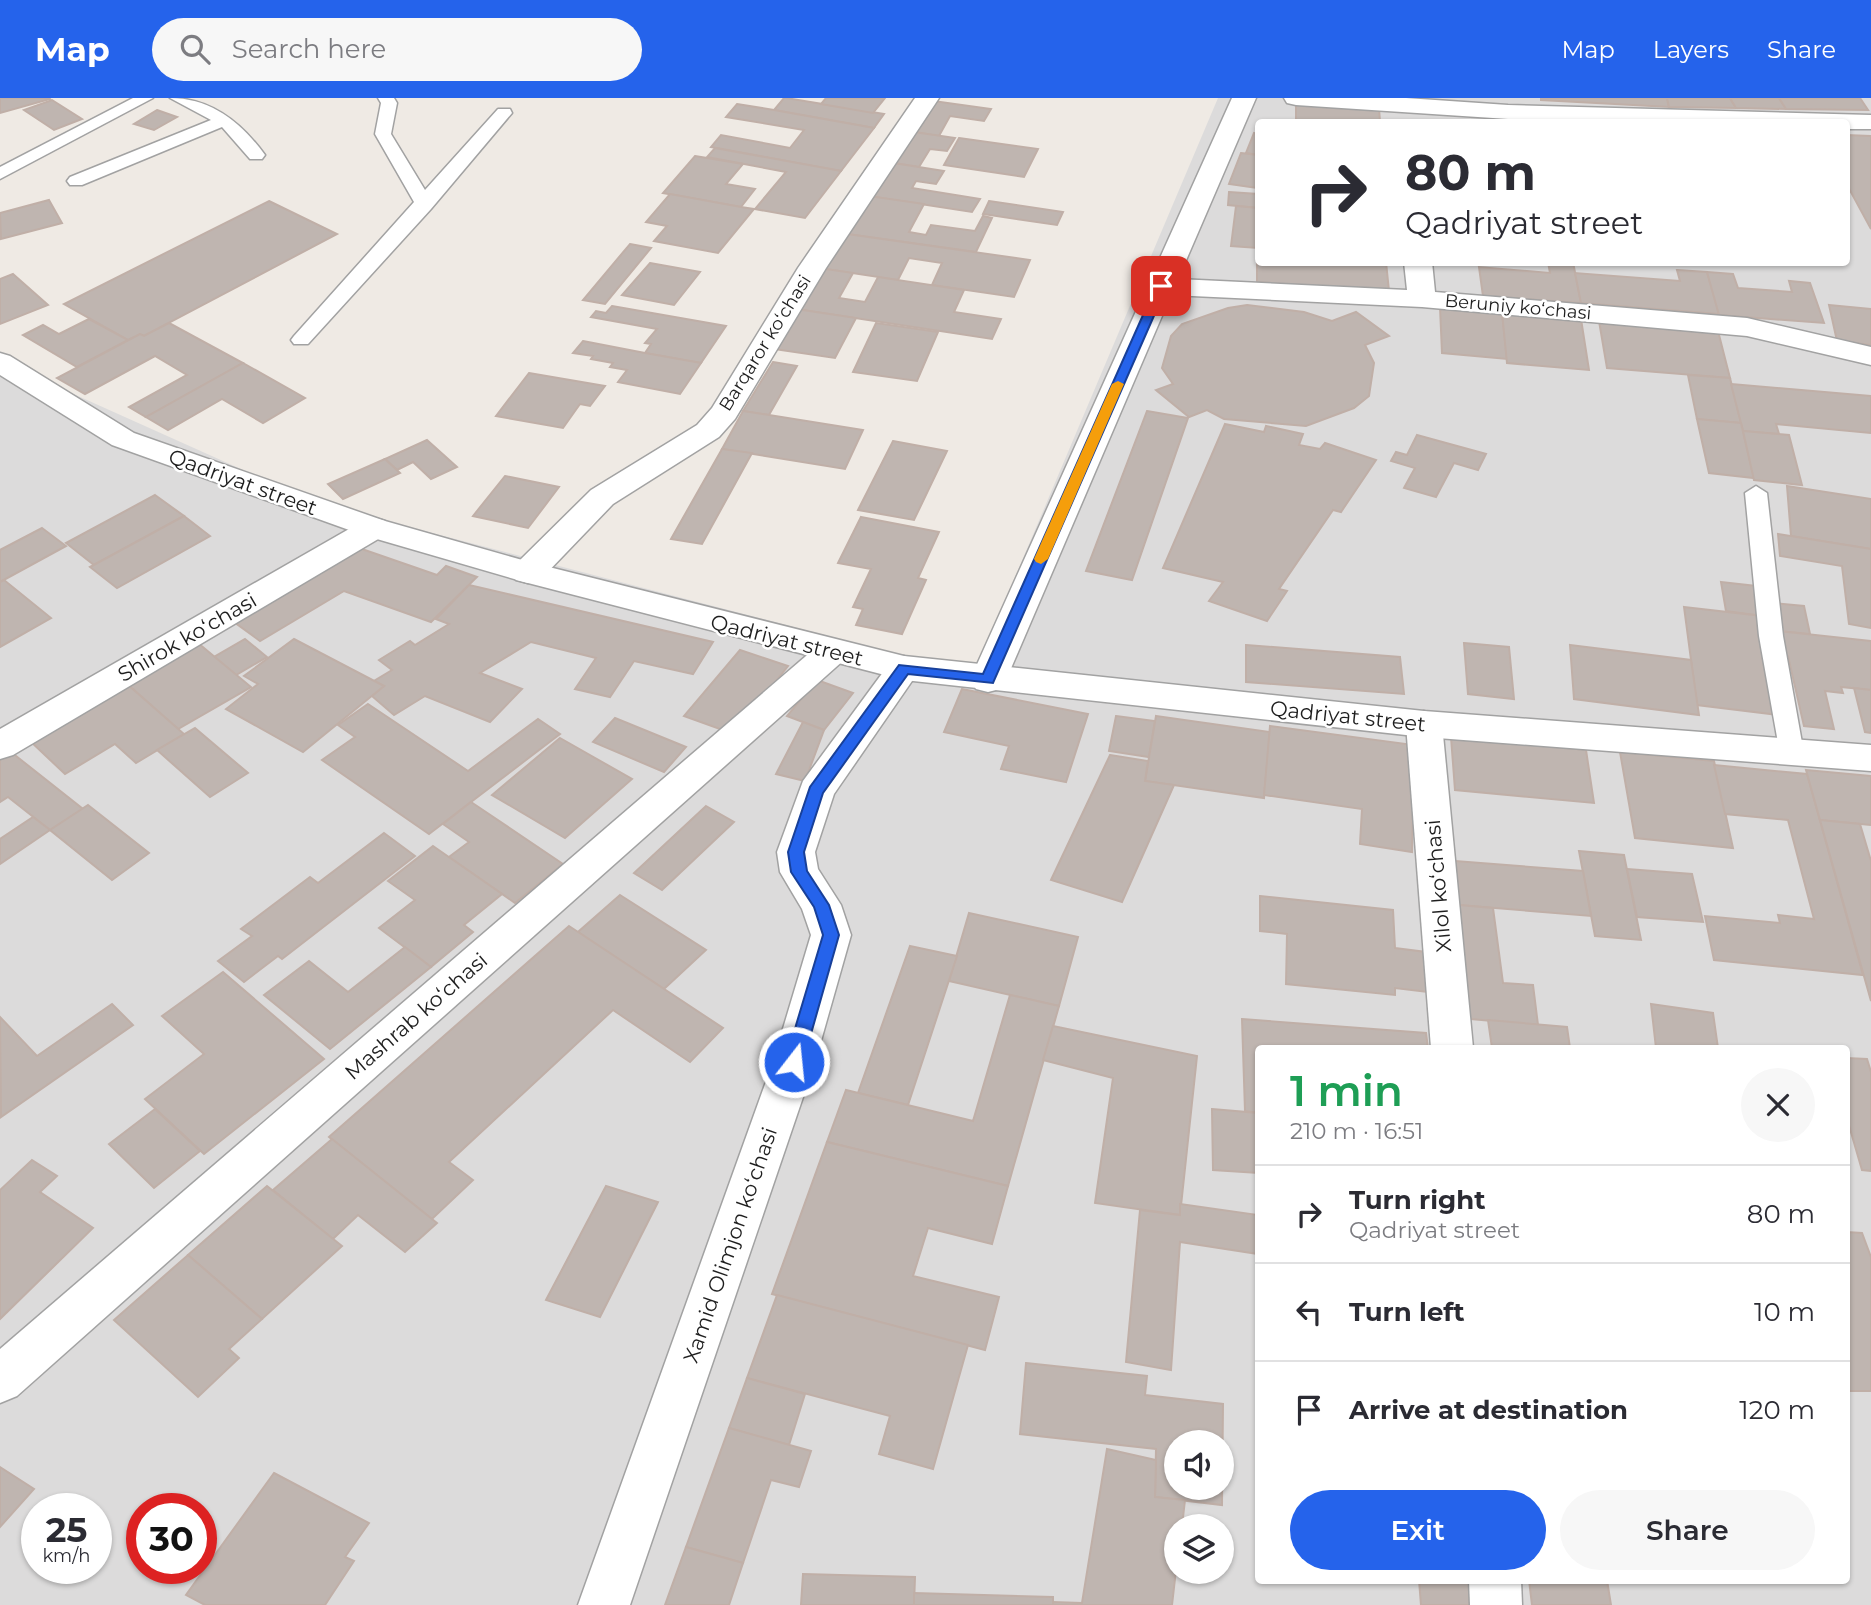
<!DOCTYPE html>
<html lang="en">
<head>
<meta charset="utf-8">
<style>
  :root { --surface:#fff; --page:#f7f7f7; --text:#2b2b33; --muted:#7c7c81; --line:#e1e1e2; --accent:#2563eb }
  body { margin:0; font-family:Montserrat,sans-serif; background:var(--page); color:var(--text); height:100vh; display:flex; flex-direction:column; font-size:26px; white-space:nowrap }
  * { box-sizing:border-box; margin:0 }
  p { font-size:23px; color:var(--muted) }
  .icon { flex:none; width:38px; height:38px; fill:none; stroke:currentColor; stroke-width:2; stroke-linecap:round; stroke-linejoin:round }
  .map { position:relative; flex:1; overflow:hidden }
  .details { position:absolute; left:1255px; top:947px; width:595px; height:539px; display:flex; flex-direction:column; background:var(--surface); border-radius:7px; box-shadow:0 2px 5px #0004 }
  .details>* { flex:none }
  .banner { position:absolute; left:1255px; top:21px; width:595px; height:147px; border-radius:7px; box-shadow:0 2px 5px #0004; background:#fff; color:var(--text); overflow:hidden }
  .buttons { position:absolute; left:1164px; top:1332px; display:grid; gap:14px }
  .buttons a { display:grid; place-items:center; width:70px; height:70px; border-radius:50%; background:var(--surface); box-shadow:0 2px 5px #0004; font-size:35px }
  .speed { position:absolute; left:21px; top:1395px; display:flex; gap:14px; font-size:35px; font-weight:700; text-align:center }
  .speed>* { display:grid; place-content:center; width:91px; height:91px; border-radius:50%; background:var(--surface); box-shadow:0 2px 5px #0004; line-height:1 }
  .speed small { font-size:18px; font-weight:400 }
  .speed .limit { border:10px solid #d22; background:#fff; color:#111 }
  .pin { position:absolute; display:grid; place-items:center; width:60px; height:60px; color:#fff; margin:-30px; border-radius:14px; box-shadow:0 4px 10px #0006 }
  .me { position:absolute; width:77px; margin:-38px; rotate:16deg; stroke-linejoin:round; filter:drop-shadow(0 0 5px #0008) }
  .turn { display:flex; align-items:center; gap:24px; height:147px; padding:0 35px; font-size:32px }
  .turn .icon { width:91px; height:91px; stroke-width:2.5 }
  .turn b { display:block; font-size:49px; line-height:60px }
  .round { display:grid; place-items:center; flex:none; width:74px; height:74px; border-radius:37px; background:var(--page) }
  .head { display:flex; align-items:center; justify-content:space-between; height:119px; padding:0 35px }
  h1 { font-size:42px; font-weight:600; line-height:52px; color:#1e9e55 }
  .button { display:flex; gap:14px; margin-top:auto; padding:14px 35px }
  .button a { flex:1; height:80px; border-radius:42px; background:var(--accent); color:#fff; font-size:28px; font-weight:600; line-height:80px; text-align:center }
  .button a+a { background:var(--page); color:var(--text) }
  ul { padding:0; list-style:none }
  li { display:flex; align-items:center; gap:21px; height:98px; padding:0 35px; border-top:2px solid var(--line) }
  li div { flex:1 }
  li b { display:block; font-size:26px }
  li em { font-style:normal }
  header { display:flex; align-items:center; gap:42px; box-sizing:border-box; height:98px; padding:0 35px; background:var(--accent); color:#fff }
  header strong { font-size:33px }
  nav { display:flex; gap:38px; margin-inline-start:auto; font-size:24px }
  .search { width:490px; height:63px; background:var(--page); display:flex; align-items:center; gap:18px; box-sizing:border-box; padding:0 24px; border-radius:38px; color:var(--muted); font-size:26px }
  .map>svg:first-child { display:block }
  .residential { fill:#dcdbdb; fill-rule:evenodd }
  .building { fill:#bfb5b0; stroke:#c0afa7; stroke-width:2; fill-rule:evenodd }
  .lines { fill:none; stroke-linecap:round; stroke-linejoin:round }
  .service-casing { stroke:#a2a2a2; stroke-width:3 }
  .minor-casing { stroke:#a2a2a2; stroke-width:3 }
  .tertiary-casing { stroke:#a2a2a2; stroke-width:3 }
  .service { fill:#fff; fill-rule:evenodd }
  .minor { fill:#fff; fill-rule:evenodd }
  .tertiary { fill:#fff; fill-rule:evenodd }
  .route { fill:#2563eb; stroke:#184099; stroke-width:2 }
  .slow { fill:#f59e0b }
  .labels { text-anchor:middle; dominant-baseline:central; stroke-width:5; stroke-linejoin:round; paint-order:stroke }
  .far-street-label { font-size:18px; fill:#1e1e1e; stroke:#fff }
  .street-label { font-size:21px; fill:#1e1e1e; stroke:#fff }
</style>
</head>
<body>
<header>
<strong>Map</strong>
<div class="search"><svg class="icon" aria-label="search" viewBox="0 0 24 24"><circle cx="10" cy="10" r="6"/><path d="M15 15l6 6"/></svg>Search here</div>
<nav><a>Map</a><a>Layers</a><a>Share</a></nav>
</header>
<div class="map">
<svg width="1871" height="1507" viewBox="0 0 1871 1507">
  <rect width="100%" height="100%" fill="#efeae4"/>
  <path class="residential" d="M1218 0H1871V1507H0V263L243 372 340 411 974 576ZM1258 24H1846V164H1258ZM1258 950H1846V1482H1258ZM1176 1344H1222V1390H1176ZM37 1410H96V1470H37ZM142 1410H201V1470H142ZM1176 1428H1222V1474H1176Z"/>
  <g class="building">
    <polygon points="0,0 49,0 50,1 0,15"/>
    <polygon points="784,0 786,0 884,16 874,30 774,12"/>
    <polygon points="826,0 885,0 873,15 821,6"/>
    <polygon points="1541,0 1667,0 1669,9 1541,2"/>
    <polygon points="1667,0 1730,0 1736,10 1669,9"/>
    <polygon points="1730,0 1779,0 1786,11 1736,10"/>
    <polygon points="1779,0 1860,0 1868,12 1786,11"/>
    <polygon points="52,2 82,21 54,32 24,12"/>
    <polygon points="926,2 991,11 984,23 950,18 939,38 907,33"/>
    <polygon points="1296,5 1379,10 1380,24 1296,24"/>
    <polygon points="737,6 774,12 874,30 841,73 711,49 721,37 790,50 804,32 726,19"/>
    <polygon points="157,12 177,19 154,32 134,26"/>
    <polygon points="1504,18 1541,21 1542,24 1505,24"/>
    <polygon points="907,33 955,40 947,53 930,51 919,69 887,64"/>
    <polygon points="1254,35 1258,36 1258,57 1246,55"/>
    <polygon points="1846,37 1871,38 1871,131 1846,85"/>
    <polygon points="959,40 1038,51 1024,79 944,67"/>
    <polygon points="715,50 841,73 805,120 755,111 786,74 707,59"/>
    <polygon points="1241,55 1258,57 1258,90 1229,86"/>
    <polygon points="695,58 743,66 726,86 755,91 741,109 663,95"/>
    <polygon points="887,64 944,73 936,86 916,83 912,90 980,101 972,114 862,97"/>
    <polygon points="1229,94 1258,96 1258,110 1228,107"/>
    <polygon points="670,96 741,109 754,111 718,155 654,143 667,128 646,124"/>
    <polygon points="862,97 924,106 909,134 926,137 931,127 975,133 983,118 992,120 976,154 840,135"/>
    <polygon points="49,102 62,125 1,141 0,115"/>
    <polygon points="269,103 337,136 144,238 140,236 128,242 64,206"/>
    <polygon points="989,103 1063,114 1057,127 983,116"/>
    <polygon points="1236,108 1258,110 1258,150 1231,148"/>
    <polygon points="840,135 1030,162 1014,199 932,187 942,165 909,160 898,182 819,170"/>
    <polygon points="630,146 651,150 605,206 583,202"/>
    <polygon points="1257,162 1258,164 1344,167 1344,164 1386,164 1389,193 1257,184"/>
    <polygon points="1548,164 1573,164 1581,205 1483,198 1479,169 1550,175"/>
    <polygon points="650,165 700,174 674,207 622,197"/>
    <polygon points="819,170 853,175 839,200 865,204 878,179 964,192 954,214 1001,221 992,241 796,211"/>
    <polygon points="1677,172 1707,174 1719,216 1581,205 1575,175 1680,183"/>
    <polygon points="1707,174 1733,176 1738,190 1792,194 1789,183 1810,185 1824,225 1719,217"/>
    <polygon points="13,176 48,207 0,226 0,181"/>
    <polygon points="1247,207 1304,214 1332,223 1356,214 1389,238 1365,247 1374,265 1369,298 1354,310 1306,328 1224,321 1207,312 1189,319 1156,292 1173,286 1162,270 1171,238 1182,226 1228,210"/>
    <polygon points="1829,207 1871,211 1871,247 1837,243"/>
    <polygon points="612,208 726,228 701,265 645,255 651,246 645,245 657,231 591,219 596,213 606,215"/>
    <polygon points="1440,209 1502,214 1507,261 1442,255"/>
    <polygon points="796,211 856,220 835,260 774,251"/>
    <polygon points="1502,214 1581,221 1589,272 1507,265"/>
    <polygon points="89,221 128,242 77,269 23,237 43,227 59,236"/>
    <polygon points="1599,223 1718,233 1730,280 1607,270"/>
    <polygon points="169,225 243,265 146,319 129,309 187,277 155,258 85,296 57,280 140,236 144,238"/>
    <polygon points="876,225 938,234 917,283 853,274"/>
    <polygon points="583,243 645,255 701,265 680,296 618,284 627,272 610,269 613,265 591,261 593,258 573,255"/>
    <polygon points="773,264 797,268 769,317 743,313"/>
    <polygon points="243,265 305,300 263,325 222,301 168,332 146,319"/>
    <polygon points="529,275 605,288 590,308 580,306 563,330 496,318"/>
    <polygon points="1688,277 1730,280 1741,325 1697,321"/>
    <polygon points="1731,286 1871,298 1871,335 1776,326 1779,336 1743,333"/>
    <polygon points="743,313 769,317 863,332 845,371 722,351"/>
    <polygon points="1147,313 1188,320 1132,482 1086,473"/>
    <polygon points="1697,321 1741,325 1754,380 1709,375"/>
    <polygon points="1225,326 1264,334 1266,328 1303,336 1299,347 1320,351 1325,345 1376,362 1341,414 1333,412 1279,491 1287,493 1267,523 1209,503 1223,484 1163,470"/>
    <polygon points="1743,333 1789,337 1802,387 1754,382"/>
    <polygon points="1417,337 1486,356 1478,372 1454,365 1436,399 1404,390 1415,370 1391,363 1396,354 1407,357"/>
    <polygon points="427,342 457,369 431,381 413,364 397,372 385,361"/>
    <polygon points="893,343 947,353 914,422 858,412"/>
    <polygon points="722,351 752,355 702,446 671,441"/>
    <polygon points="385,361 400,375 343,401 328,386"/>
    <polygon points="505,378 559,389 528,430 473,418"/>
    <polygon points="1787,388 1871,401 1871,451 1791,438"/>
    <polygon points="155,397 184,418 94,467 66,445"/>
    <polygon points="184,418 210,438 117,490 90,469"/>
    <polygon points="861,419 939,434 918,480 926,482 902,536 856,527 863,511 853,509 871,471 838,465"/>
    <polygon points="42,430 66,448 0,484 0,452"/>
    <polygon points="1778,436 1871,451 1871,530 1849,526 1842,468 1780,458"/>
    <polygon points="359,450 437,477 446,468 477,479 431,524 344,493 260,543 234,524"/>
    <polygon points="4,482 51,520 0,549 0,484"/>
    <polygon points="1721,484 1756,488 1762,518 1726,513"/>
    <polygon points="469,487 713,544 693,576 634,563 610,599 575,591 596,560 531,544 480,575 522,591 490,624 425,598 394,617 372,598 384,588 374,583 392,572 379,562 410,543 415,547 449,526 436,521"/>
    <polygon points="1772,505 1804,508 1810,536 1778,533"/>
    <polygon points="1684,509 1762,518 1779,617 1697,607"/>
    <polygon points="1778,533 1871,543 1871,592 1841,589 1843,595 1825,593 1834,631 1804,628 1788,558 1784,557"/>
    <polygon points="245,541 267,559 236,577 214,559"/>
    <polygon points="294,541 384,588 303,654 226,611 258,586 244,578"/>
    <polygon points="198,545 251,589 178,631 127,586"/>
    <polygon points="1464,545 1509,549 1514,601 1468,596"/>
    <polygon points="1246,547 1400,559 1404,596 1246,584"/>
    <polygon points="1570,547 1691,562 1699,617 1574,601"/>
    <polygon points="740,552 788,568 734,636 684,618"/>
    <polygon points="817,582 853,595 824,632 787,618"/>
    <polygon points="127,586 184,636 136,665 115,646 65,676 29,642"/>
    <polygon points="1854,590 1871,592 1871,635 1865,634"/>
    <polygon points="962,591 1088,616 1066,684 1001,671 1009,648 944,634"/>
    <polygon points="368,606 468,673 538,621 560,636 429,736 322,662 355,639 338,627"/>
    <polygon points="1116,618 1155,623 1149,659 1109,653"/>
    <polygon points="1156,618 1270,634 1264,700 1145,683"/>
    <polygon points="615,620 686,649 664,674 593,644"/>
    <polygon points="803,624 824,632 805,683 776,676"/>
    <polygon points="1270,628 1414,647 1412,754 1360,746 1362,711 1264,697"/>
    <polygon points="195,630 248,675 210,699 157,652"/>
    <polygon points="1451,639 1586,652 1594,705 1455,692"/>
    <polygon points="560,640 632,681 565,740 492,697"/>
    <polygon points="11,654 83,711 50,732 8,699 0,704 0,661"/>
    <polygon points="1620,654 1714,663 1733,750 1635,740"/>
    <polygon points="1110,657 1148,663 1145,683 1174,687 1122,804 1051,782"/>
    <polygon points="1714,667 1807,676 1863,877 1714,862 1705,818 1780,825 1778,817 1814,821 1788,722 1725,716"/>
    <polygon points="1806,672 1871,678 1871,727 1820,722"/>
    <polygon points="471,704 563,766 515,805 449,759 469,744 443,726"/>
    <polygon points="88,707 149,755 112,782 50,732"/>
    <polygon points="706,708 734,724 662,792 634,775"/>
    <polygon points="33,719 50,732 0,766 0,741"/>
    <polygon points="1820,722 1860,726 1871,763 1871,903"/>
    <polygon points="384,735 415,758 282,861 278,858 244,884 218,863 252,838 241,831 310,779 318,785"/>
    <polygon points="433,748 502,796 464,827 473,834 431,869 379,830 415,802 388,783"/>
    <polygon points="1579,753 1624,757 1641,842 1595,838"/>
    <polygon points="1442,762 1583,773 1591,818 1447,806"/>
    <polygon points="1627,771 1692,776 1703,824 1637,819"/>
    <polygon points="620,797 706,852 664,891 578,834"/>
    <polygon points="1260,798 1393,812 1395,850 1426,854 1429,894 1395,890 1395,897 1286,886 1287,836 1260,833"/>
    <polygon points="1447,806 1493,810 1503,885 1533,887 1538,927 1460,920"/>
    <polygon points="969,815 1078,839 1059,908 949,883"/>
    <polygon points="569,828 723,930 690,964 613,912 449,1064 473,1082 432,1121 329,1039"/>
    <polygon points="910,848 957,858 908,1007 858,995"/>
    <polygon points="405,849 431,869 330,951 264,897 309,863 348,894"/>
    <polygon points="223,874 324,961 204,1056 145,1001 204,956 162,918"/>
    <polygon points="1010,897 1059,908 1008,1088 827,1044 846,992 973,1023"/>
    <polygon points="112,906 133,927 1,1019 0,919 37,958"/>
    <polygon points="1651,906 1713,915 1718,950 1656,950"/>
    <polygon points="1242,921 1426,935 1428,950 1258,950 1258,1015 1245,1013"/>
    <polygon points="1488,922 1567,929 1570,950 1492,950"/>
    <polygon points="1053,928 1197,958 1180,1117 1095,1105 1113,980 1043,962"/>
    <polygon points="1846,960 1867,961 1871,974 1871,1073 1862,1072 1846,1017"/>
    <polygon points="155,1011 200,1053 154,1090 109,1046"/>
    <polygon points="1212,1011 1258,1015 1258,1075 1213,1072"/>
    <polygon points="332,1041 437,1125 405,1154 358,1117 333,1141 273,1092"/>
    <polygon points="827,1044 1008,1088 992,1146 928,1130 913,1178 999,1199 985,1252 772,1196"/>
    <polygon points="32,1062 57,1078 40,1094 93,1130 0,1221 0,1092"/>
    <polygon points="267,1088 342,1148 262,1221 188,1157"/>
    <polygon points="606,1088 658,1104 600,1219 546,1202"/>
    <polygon points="1180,1106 1258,1117 1258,1156 1180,1144 1171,1272 1126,1264 1140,1112 1180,1117"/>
    <polygon points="1846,1134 1862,1135 1871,1159 1871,1293 1846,1293"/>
    <polygon points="188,1157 262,1221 229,1251 239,1260 198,1299 114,1222"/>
    <polygon points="777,1197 968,1247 933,1371 879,1356 890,1318 747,1280"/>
    <path d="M1026 1265 1147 1278 1145 1297 1223 1306 1222 1407 1155 1399 1156 1351 1020 1336ZM1176 1344H1222V1390H1176Z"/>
    <polygon points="747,1280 805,1296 789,1347 729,1330"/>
    <polygon points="729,1330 811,1353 799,1389 771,1382 743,1465 686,1449"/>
    <polygon points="1107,1351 1156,1362 1155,1399 1185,1402 1182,1428 1176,1428 1176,1472 1172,1507 1053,1507 1053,1504 1082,1505"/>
    <polygon points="0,1369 34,1391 0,1429"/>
    <polygon points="274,1375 369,1425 345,1459 354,1463 325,1507 205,1507 186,1497"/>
    <polygon points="686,1449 743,1465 729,1507 665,1507"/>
    <polygon points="803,1476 915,1479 914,1507 801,1507"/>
    <polygon points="1419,1482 1479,1482 1482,1507 1421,1507"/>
    <polygon points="1529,1482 1607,1482 1611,1507 1532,1507"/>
    <polygon points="914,1495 1053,1499 1053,1507 914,1507"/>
  </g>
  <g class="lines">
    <defs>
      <g id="service">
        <polygon points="133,0 153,0 0,81 0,69"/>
        <path d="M170 0C211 0 241 24 265 57L262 61H250L222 29 82 87H70L67 83 70 79 211 22Z"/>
        <polygon points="378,0 394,0 397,5 391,36 425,92 498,11 510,11 512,15 431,111 308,246 294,246 291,242 294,238 414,104 375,36 381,5"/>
        <polygon points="1756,388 1767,395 1783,538 1804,656 1801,662 1792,665 1783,662 1780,656 1759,538 1745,395"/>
      </g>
      <g id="minor">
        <polygon points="915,0 939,0 826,170 735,321 719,339 613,406 540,482 528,485 516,482 511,474 516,466 591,392 697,327 712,310 798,170"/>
        <polygon points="1232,0 1256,0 1178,181 1407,192 1404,164 1432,164 1435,194 1747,220 1871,249 1871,267 1747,238 1422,209 1171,197 1006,582 1000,591 988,594 976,591 970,582"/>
        <polygon points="1284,0 1406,0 1508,7 1871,17 1871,31 1846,31 1846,24 1508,21 1296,7 1287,5"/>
        <polygon points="374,420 385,423 390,430 385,437 13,657 0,661 0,631 363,423"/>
        <polygon points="832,542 844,546 849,554 844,562 17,1298 0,1305 0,1251 820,546"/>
        <polygon points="904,558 916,562 921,570 834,696 815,754 818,771 841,807 851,837 815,964 630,1507 578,1507 773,964 811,837 802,811 780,774 777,754 803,683 892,562"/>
        <polygon points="1424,613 1437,617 1442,626 1473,950 1431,950 1406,626 1411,617"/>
        <polygon points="1469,1482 1521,1482 1522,1507 1470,1507"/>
      </g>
      <polygon id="tertiary" points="0,255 10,258 134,335 385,423 533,465 904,558 1424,613 1871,647 1871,673 1424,639 904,582 528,485 363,437 112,347 0,277"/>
    </defs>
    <use href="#service" class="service-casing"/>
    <use href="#minor" class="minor-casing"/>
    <use href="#tertiary" class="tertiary-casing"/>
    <use href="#service" class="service"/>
    <use href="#minor" class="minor"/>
    <use href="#tertiary" class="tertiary"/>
  </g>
  <polygon class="route" points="1161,184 1167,188 993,585 908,576 823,695 804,754 807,773 829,807 839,837 803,964 800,969 788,969 785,964 823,837 814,809 791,774 788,754 810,689 899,567 983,576 1156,188"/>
  <polygon class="slow" points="1118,283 1124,286 1048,461 1041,466 1036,464 1034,461 1112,286"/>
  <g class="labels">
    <g class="far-street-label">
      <text transform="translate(1518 209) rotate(5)">Beruniy koʻchasi</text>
      <text transform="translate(765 245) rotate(-58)">Barqaror koʻchasi</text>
    </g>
    <g class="street-label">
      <text transform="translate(243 384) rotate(20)">Qadriyat street</text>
      <text transform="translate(187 539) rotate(-30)">Shirok koʻchasi</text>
      <text transform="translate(787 542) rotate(14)">Qadriyat street</text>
      <text transform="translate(1348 618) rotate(6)">Qadriyat street</text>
      <text transform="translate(1438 788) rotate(-95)">Xilol koʻchasi</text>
      <text transform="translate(416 918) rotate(-41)">Mashrab koʻchasi</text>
      <text transform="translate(730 1147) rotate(-71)">Xamid Olimjon koʻchasi</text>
    </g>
  </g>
</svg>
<div class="buttons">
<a><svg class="icon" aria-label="sound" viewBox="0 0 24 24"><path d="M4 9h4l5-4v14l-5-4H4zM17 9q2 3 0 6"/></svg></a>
<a><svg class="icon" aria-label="layers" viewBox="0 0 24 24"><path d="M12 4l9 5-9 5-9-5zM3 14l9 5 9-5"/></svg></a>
</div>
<div class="speed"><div>25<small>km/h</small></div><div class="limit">30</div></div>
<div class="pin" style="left:1161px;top:188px;background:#d93025"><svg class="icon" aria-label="arrive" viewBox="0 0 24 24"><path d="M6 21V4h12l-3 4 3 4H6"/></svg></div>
<svg class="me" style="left:794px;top:964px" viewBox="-20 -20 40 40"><circle r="17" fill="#2563eb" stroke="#fff" stroke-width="3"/><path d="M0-11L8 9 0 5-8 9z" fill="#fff"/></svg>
<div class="banner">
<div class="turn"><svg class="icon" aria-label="right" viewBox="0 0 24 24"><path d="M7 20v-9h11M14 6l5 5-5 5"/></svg><div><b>80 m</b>Qadriyat street</div></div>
</div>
<section class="details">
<div class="head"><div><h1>1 min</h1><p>210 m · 16:51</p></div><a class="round"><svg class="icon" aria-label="close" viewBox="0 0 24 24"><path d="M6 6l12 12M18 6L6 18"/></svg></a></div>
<ul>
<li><svg class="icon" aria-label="right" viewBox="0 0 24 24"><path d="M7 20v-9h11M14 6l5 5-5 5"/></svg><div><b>Turn right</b><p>Qadriyat street</p></div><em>80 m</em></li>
<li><svg class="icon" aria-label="left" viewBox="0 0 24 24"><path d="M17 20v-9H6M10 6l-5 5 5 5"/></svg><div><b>Turn left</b></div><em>10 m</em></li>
<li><svg class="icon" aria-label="arrive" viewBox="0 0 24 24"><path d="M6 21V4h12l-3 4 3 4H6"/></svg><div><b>Arrive at destination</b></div><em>120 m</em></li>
</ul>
<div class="button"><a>Exit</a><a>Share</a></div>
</section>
</div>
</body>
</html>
